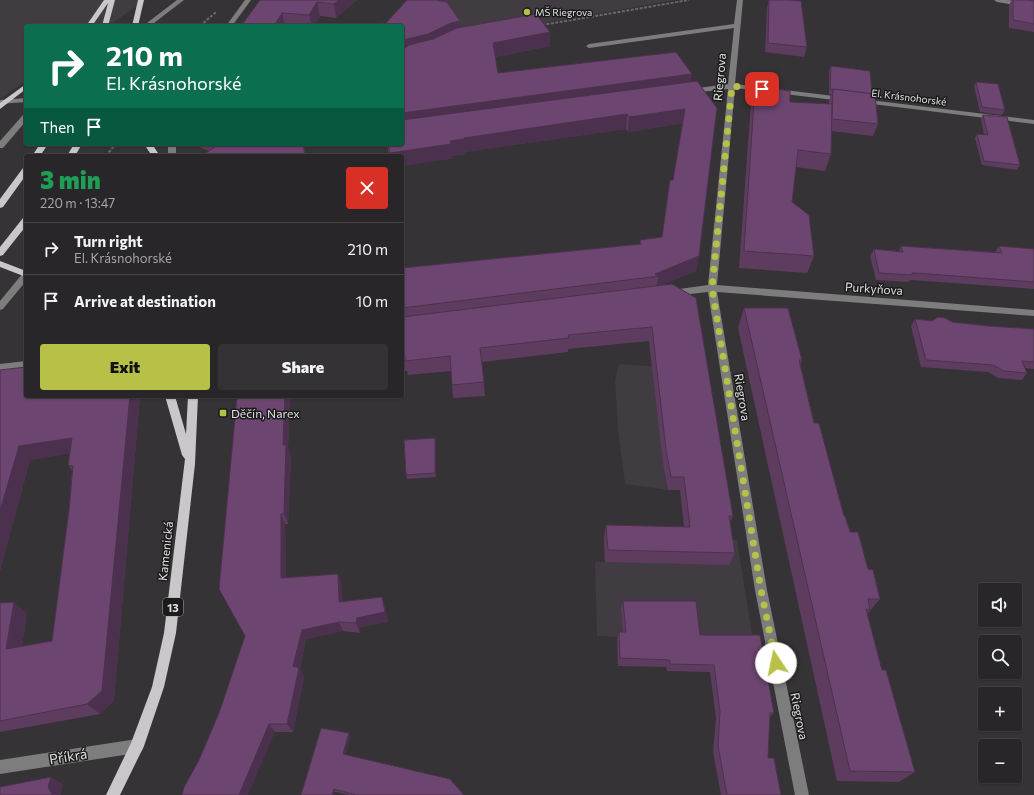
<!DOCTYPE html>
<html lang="en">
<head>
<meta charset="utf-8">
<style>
  :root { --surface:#282628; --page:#343234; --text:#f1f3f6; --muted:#a5a5a8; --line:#444345; --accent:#b7c148 }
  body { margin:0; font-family:Commissioner,sans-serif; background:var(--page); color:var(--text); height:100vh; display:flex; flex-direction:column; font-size:15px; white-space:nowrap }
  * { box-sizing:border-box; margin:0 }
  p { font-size:13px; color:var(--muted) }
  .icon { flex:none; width:22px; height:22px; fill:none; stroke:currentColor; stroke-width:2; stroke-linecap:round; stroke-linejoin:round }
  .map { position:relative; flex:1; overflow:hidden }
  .panel { position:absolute; left:24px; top:154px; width:380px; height:244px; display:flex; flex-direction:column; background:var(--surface); border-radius:4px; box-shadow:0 1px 3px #0004,0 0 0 1px var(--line) }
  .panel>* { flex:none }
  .hud { position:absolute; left:24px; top:24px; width:380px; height:122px; border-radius:4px; box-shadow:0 1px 3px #0004,0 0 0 1px var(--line); background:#0b6e4f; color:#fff; overflow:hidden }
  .fabs { position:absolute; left:978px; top:583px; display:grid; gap:8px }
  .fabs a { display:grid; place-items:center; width:44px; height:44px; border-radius:4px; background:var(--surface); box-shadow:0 1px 3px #0004,0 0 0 1px var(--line); font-size:20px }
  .pin { position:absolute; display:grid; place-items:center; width:34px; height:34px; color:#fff; margin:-17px; border-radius:8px; box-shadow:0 2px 6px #0006 }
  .me { position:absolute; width:44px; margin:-22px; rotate:349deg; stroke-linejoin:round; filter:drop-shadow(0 0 3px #0008) }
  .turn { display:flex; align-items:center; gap:14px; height:84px; padding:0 16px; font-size:18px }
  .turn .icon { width:52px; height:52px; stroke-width:2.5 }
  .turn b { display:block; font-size:28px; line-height:34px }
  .then { display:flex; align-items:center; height:38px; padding:0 16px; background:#0003; gap:8px; font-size:15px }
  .round { display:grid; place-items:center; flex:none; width:42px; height:42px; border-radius:4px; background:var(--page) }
  .overview { display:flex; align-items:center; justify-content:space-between; height:68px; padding:0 16px }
  h1 { font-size:24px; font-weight:800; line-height:30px; color:#1e9e55 }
  .action { display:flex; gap:8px; margin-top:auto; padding:8px 16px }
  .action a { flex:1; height:46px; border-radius:4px; background:var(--accent); color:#111; font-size:16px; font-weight:800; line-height:46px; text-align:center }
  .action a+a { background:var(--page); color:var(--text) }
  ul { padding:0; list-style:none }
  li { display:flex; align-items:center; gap:12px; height:52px; padding:0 16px; border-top:1px solid var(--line) }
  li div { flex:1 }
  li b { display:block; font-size:15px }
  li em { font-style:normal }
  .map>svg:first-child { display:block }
  .built { fill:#413b42 }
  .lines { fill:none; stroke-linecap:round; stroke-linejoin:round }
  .path { stroke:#6a696a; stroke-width:2; stroke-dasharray:3 1.5; stroke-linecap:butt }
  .minor { fill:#7e7d7e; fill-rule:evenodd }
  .major { fill:#c9c7c9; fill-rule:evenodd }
  .wall { fill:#5d3c60 }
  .shaded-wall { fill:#4c314e }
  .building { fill:#6c4670; stroke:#4c314e }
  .route { stroke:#b7c148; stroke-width:7; stroke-dasharray:0 12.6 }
  .poi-dot { fill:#b7c148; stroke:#1c1b1c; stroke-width:1.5 }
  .labels { text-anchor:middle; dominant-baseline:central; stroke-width:3; stroke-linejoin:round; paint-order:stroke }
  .far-poi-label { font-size:10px; fill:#e1e0e1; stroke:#1c1b1c; text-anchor:start }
  .far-street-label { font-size:10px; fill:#e1e0e1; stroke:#1c1b1c }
  .shield { fill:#1c1b1c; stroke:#a6a5a6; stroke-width:1 }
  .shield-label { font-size:11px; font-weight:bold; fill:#e1e0e1 }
  .street-label { font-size:12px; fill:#e1e0e1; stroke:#1c1b1c }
  .poi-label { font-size:12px; fill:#e1e0e1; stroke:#1c1b1c; text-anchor:start }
  .near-street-label { font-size:14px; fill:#e1e0e1; stroke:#1c1b1c }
</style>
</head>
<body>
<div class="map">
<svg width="1034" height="795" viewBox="0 0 1034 795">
  <rect width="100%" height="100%" fill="#353335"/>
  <g class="built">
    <polygon points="0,0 146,0 108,26 26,26 26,81 0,99"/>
    <polygon points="440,0 675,0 515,28 462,35"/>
    <polygon points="619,364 667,367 691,490 668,490 625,484 618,430 615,381"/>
    <polygon points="604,537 737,540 753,641 597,636 595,562 605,562"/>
  </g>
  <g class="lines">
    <g class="path">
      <polyline points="176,24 185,26"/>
      <polyline points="542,25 689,0"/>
      <polyline points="200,26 216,12"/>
      <polyline points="106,156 114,146"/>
    </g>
    <g class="minor">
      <polygon points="177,0 184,0 150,26 143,26"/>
      <polygon points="245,0 251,0 232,26 226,26"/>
      <polygon points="737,0 743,0 735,84 842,97 846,99 842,101 735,88 717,285 1034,310 1034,316 717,292 767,590 809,795 795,795 755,590 708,292 672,296 668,293 672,290 708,285 728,89 691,93 687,91 691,89 728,84 734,28 589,48 586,46 589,44 734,24"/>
      <polygon points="994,0 1008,0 1034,4 1034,8 997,2"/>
      <polygon points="26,98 26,102 0,104 0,100"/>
      <polygon points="861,99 1034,120 1034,124 864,103 861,103"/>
      <polygon points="23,115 26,115 26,121 3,148 0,148 0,141"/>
      <rect x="168" y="144" width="8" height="12"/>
      <path d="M289 144H313C307 148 294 150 288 146Z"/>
      <polygon points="26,272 26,281 3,309 0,310 0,301 23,273"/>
      <polygon points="26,361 26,369 0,372 0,364"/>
      <polygon points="137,739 142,741 144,746 142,751 137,753 0,774 0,760"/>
    </g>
    <g class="major">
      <polygon points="104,0 115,0 108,26 102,26 108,3 92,26 86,26"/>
      <polygon points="138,0 144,0 138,26 132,26"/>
      <polygon points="26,84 26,89 0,109 0,103"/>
      <polygon points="40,144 48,144 40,156 32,156"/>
      <polygon points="74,144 82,144 75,156 67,156"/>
      <polygon points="144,144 152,144 160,156 152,156"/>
      <polygon points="23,168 26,168 26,175 3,207 0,208 0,199"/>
      <polygon points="26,217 26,226 3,255 0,256 0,247 23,218"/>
      <polygon points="0,261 26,271 26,277 0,267"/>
      <polygon points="165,396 175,396 186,434 188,396 198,396 195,464 176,633 164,687 144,746 120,795 106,795 131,743 152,687 164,633 185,459 182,455"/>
    </g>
  </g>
  <g class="wall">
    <polygon points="260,0 357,0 336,18 320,16 314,26 241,26"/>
    <polygon points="769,0 789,0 807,47 804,57 765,52 767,8"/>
    <polygon points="1012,0 1034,0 1034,32 1009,28 1009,5"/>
    <polygon points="460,21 460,28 550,32 550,46 495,57 498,73 692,74 690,82 699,256 696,271 659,286 733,516 730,522 735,553 729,565 605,562 604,537 606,525 684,527 680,490 668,490 663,463 649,341 568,349 568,352 482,362 485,396 453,398 451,371 408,375 407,371 402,371 402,268 640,244 640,240 662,237 670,180 673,180 683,123 628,132 626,129 465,152 465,154 451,156 452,159 402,156 389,156 387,144 402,144 385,24"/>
    <polygon points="831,66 872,94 878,124 873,136 831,131 831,154 825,171 796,167 792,202 814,256 807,273 739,268 751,103 755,87 790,102 829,104 829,101 831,94 829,94 829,71"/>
    <polygon points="976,82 1005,110 1002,115 980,112 974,86"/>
    <polygon points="983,115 1020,165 1017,170 982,165 975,138 977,134 984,135 981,119"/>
    <polygon points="191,144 304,144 306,156 202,156 209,151"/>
    <polygon points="901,246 995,252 999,246 1034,249 1034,289 911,280 910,280 909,282 876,280 870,256 874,249 899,251"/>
    <polygon points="744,308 802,360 800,366 814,423 844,516 868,569 880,599 867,614 882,670 915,772 899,782 837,781 738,328"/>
    <polygon points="915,319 989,326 1034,329 1034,369 1025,368 1027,373 1022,380 998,378 988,372 921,367 911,326"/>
    <polygon points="0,370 26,396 140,396 114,700 100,714 0,732 0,603 27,613 22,646 52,641 69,510 72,470 68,465 70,453 30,460 0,571"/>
    <polygon points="290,396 288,448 291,457 288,524 285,524 286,578 342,584 342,601 385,606 388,622 360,627 360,633 343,631 306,639 300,669 304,677 293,732 275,732 199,760 219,713 245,636"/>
    <polygon points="435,438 436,442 436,477 407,479 406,475"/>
    <polygon points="623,601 700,635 774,713 770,717 768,758 781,795 721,795 713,752 716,718 710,672 667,671 666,667 618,666 617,640 619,632 623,632 621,609"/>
    <polygon points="350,736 345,754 464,795 349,795 335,792 301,795"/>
  </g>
  <g class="shaded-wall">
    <polygon points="339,0 357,0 336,18 334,4"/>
    <polygon points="317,2 320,16 314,26 312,26 309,15"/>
    <polygon points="282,13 285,26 274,26"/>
    <polygon points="460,21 461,35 402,57 402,41 403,40 451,23"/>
    <polygon points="550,32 550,46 493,57 493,43"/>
    <polygon points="692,74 689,88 402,127 402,113"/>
    <polygon points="685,109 683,123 628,132 629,117"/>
    <polygon points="627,114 626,129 465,152 465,154 451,156 452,159 402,166 402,156 390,156 390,153 450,141 464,138"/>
    <polygon points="215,144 282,144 218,155"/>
    <polygon points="303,144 304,144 305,148 306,156 303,156"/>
    <polygon points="402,206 403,206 405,221 402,221"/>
    <polygon points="699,256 696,271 656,287 659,276 655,274"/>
    <polygon points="130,396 140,396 114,700 100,714 87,704"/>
    <polygon points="285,396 290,396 288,448 291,457 288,524 284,513 283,445"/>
    <polygon points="72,438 83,451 30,460 0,571 0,511 19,446"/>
    <polygon points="435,438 436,442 436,477 435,473"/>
    <polygon points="281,514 285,524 286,588 281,578"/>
    <polygon points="338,574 342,584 343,611 339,602"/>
    <polygon points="382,597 385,606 388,622 360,627 360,633 356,623 357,618"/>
    <polygon points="14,602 27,613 20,659 6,649"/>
    <polygon points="339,622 343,631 306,639 300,669 304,677 293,732 287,724 293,666 302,630"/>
    <polygon points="269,724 275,732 248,795 239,795"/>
    <polygon points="349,733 350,736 345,756 343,754"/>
    <polygon points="51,777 63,784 61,794 61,795 51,795 48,787"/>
    <polygon points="334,789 335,792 334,795 332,795"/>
  </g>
  <g class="building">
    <polygon points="260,0 339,0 334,4 317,2 309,15 282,13 274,26 241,26"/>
    <polygon points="407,0 437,0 447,2 460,21 451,23 428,34 403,40 402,41 402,26 378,26 382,22 385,24"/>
    <polygon points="769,0 789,0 801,1 807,47 768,43"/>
    <polygon points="1013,0 1028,0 1034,1 1034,24 1013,20"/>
    <polygon points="536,14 550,32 493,43 498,73 676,52 692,74 402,113 402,50 409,45 433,39 457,28"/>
    <polygon points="831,66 870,71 872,94 830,89"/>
    <polygon points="697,81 717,108 699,256 655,274 659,276 402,308 402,268 641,244 640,240 662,237 670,180 673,180 685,109 629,117 627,114 464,138 464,139 450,141 451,144 390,153 388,144 402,144 402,120"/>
    <polygon points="976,82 998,84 1005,110 982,107"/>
    <polygon points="755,87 790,91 790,102 832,104 831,154 798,150 792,202 809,215 814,256 744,251"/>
    <polygon points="833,89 875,94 878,124 832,119"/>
    <polygon points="983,115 1007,117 1020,165 984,161 977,134 988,135"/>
    <polygon points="249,144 303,144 305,156 202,156 216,146 236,146"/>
    <polygon points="901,246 1002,253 999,246 1034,249 1034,282 915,273 912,273 912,275 879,273 874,249 903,252"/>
    <polygon points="672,284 696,298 733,516 729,516 735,553 608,550 606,525 690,527 684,477 671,477 666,450 652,327 568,335 569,338 480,348 484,382 452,385 450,356 405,361 405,357 402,357 402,317"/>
    <polygon points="744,308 788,308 802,360 799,360 814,423 819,423 844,516 845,516 850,532 858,532 868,569 873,570 880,599 868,599 870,610 866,609 882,670 886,670 915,772 850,771"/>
    <polygon points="938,317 945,318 952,322 989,326 1034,329 1034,362 1022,361 1027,373 1004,371 993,365 926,360 915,319 932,321"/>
    <polygon points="26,367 26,396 130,396 102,691 87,704 0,721 0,603 14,602 6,649 52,641 69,510 73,466 68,465 72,438 19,446 0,511 0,370"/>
    <polygon points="237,396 285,396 283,445 286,445 284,513 281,514 281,578 338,574 339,602 382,597 385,612 357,618 356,623 339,622 302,630 293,666 299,668 287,724 269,724 239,795 182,795 184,787 199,760 219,713 245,636 219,589"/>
    <polygon points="435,438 435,473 406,475 404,440"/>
    <polygon points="623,601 696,601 700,635 760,635 774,713 770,713 768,758 774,758 781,795 727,795 718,746 720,712 714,665 670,664 670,660 620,658 619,632 626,632"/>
    <polygon points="321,728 349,733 343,754 450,779 464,795 356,795 334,789 332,795 301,795"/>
    <polygon points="51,777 48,787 52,794 51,795 0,795 0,787"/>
  </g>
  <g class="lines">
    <polyline class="route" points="762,89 732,86 712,288 761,590 776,663"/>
  </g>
  <g class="poi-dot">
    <circle cx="527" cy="12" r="4"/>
    <rect x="219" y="409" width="8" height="8" rx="2"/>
  </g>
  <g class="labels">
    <g class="far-poi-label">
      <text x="535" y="12">MŠ Riegrova</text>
    </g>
    <g class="far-street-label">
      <text transform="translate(909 97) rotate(7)">El. Krásnohorské</text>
    </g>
    <rect class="shield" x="163" y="598" width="20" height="18" rx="3"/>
    <g class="shield-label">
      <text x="173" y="607">13</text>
    </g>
    <g class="street-label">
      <text transform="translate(719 77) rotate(-85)">Riegrova</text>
      <text transform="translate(874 288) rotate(4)">Purkyňova</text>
      <text transform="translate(743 397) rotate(81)">Riegrova</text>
      <text transform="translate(165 551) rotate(-84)">Kamenická</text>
      <text transform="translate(800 716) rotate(79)">Riegrova</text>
    </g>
    <g class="poi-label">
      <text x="231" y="413">Děčín, Narex</text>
    </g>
    <g class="near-street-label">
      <text transform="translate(68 756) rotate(-9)">Příkrá</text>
    </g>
  </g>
</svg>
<div class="fabs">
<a><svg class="icon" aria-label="sound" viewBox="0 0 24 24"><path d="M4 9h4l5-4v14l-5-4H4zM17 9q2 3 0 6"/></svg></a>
<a><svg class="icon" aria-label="search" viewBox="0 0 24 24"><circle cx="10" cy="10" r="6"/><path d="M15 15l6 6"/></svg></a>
<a>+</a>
<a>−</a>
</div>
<div class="pin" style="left:762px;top:89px;background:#d93025"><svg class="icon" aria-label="arrive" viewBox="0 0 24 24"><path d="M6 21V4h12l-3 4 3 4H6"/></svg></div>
<svg class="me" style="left:776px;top:663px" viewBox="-20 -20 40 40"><circle r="19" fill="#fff"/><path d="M0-13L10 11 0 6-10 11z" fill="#b7c148"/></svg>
<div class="hud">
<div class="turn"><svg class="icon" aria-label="right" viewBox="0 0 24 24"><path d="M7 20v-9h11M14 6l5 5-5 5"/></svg><div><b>210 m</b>El. Krásnohorské</div></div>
<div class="then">Then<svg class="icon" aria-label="arrive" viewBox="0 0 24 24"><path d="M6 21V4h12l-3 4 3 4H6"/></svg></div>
</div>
<section class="panel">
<div class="overview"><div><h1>3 min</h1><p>220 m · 13:47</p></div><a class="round" style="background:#d93025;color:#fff"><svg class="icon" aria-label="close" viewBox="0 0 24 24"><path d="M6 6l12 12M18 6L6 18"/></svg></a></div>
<ul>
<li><svg class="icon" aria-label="right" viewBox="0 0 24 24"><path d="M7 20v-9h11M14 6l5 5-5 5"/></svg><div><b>Turn right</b><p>El. Krásnohorské</p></div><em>210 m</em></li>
<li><svg class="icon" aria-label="arrive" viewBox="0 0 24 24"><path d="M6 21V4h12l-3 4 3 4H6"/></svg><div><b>Arrive at destination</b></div><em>10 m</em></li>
</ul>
<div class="action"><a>Exit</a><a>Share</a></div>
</section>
</div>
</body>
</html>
